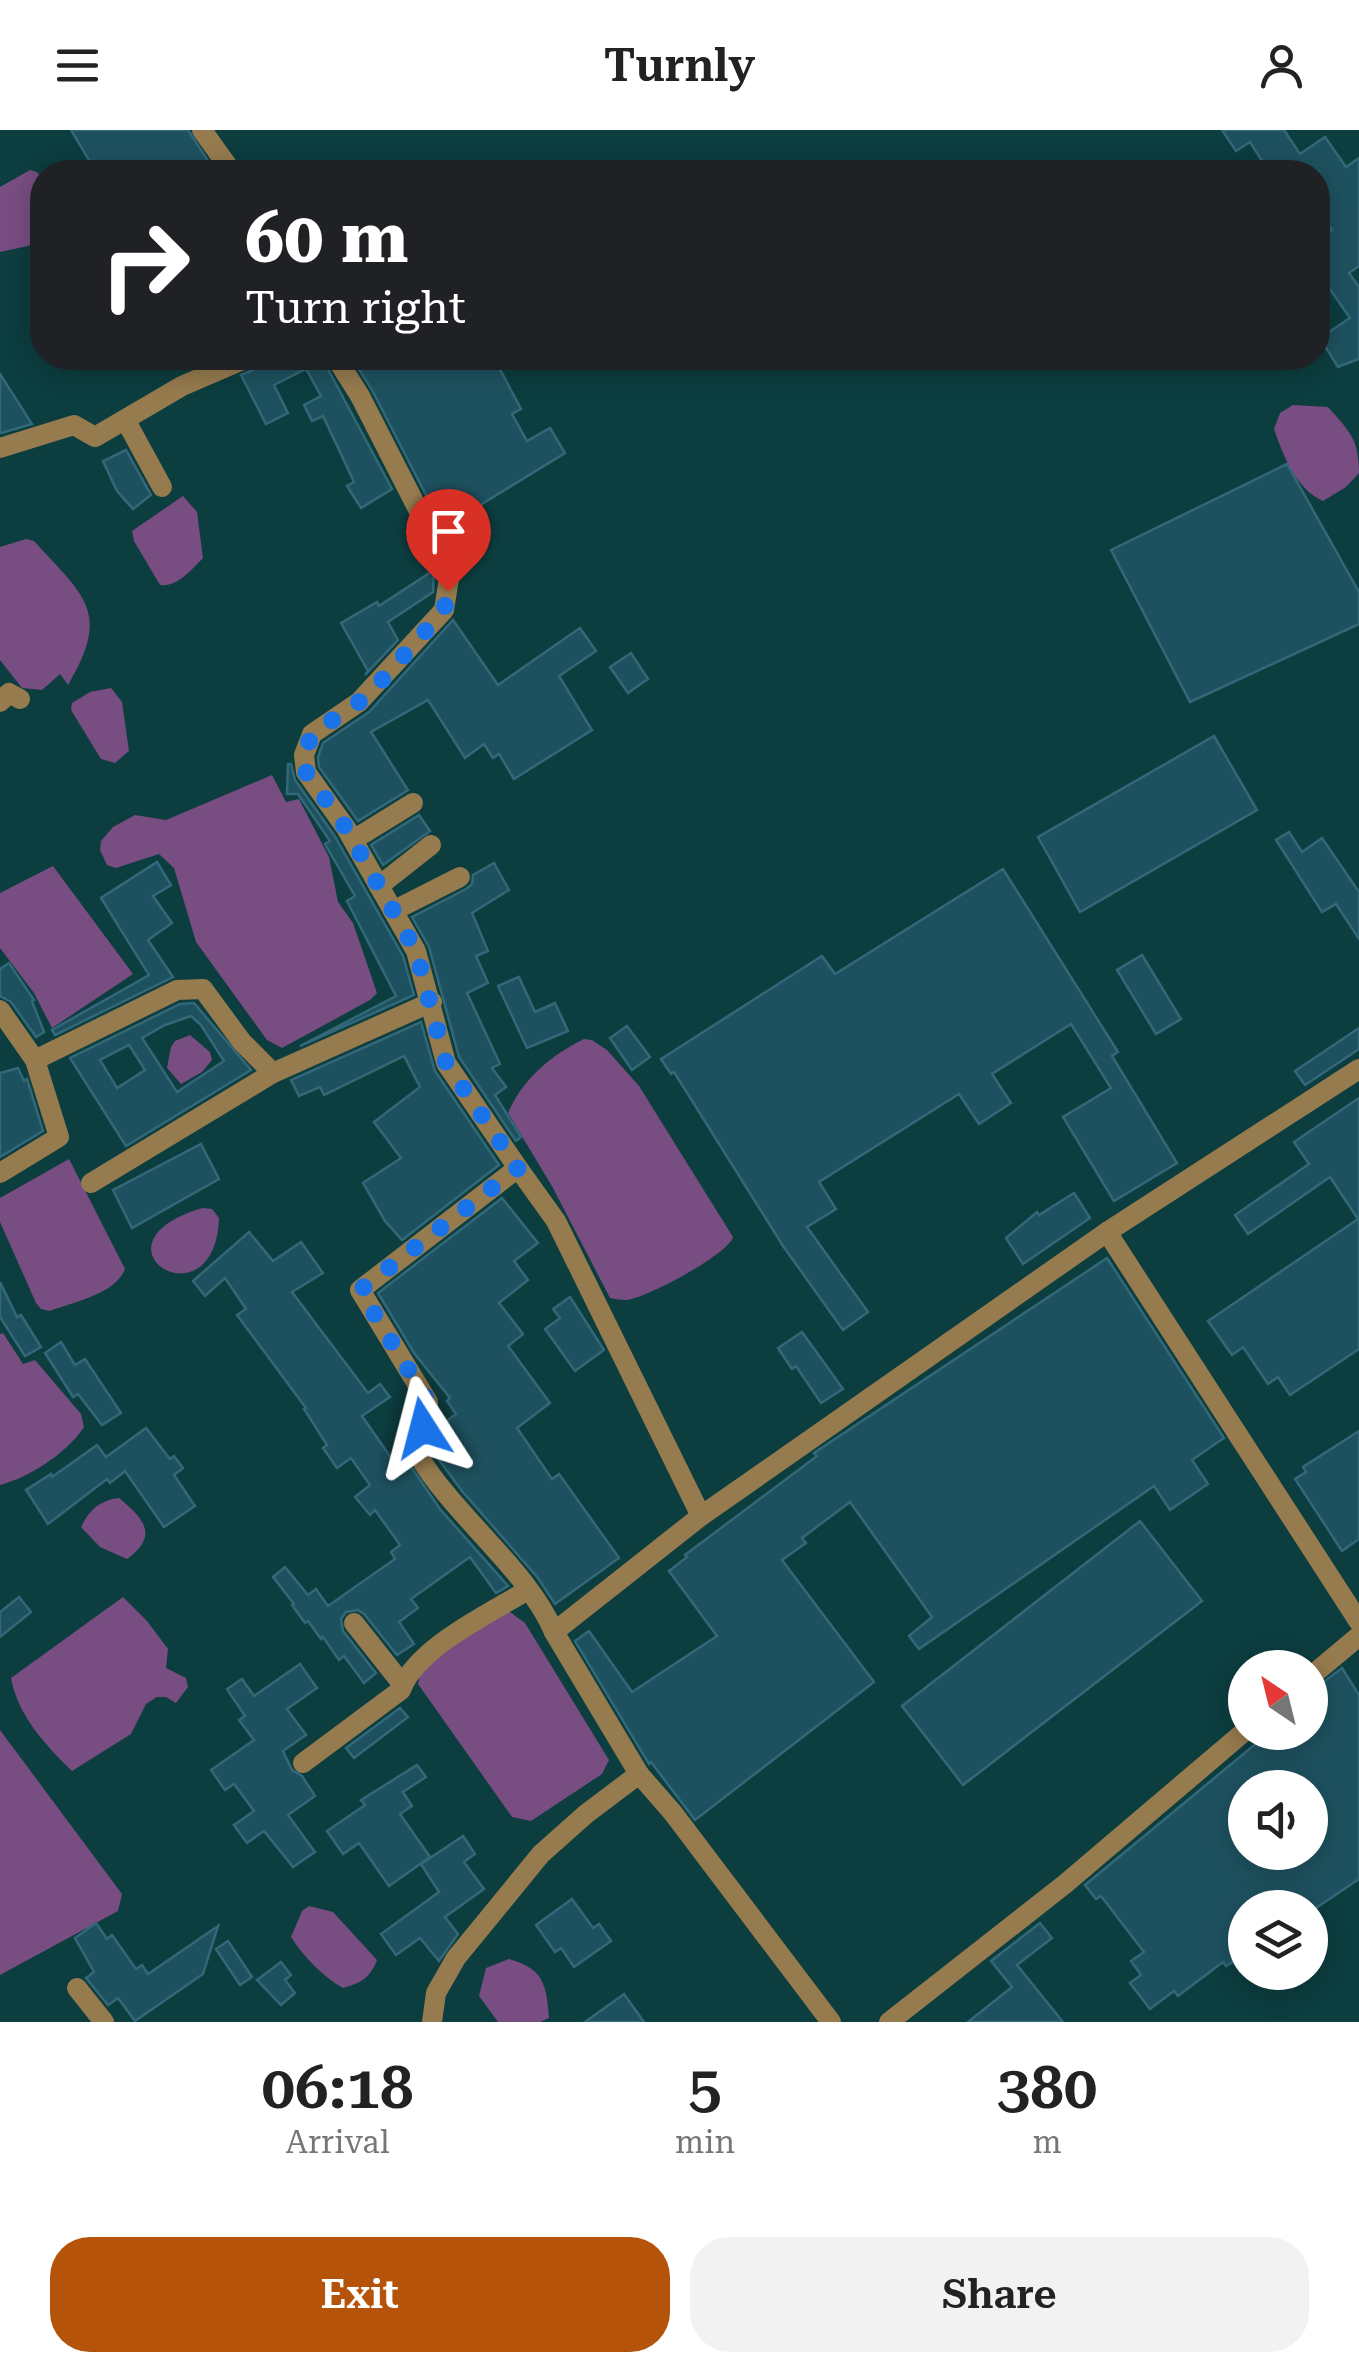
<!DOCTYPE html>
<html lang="en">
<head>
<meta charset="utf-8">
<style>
  :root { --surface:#fff; --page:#f2f2f2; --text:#222; --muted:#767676; --accent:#b45309 }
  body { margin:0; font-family:"Roboto Serif",serif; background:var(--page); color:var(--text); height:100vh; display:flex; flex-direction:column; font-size:38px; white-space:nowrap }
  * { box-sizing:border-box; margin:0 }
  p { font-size:32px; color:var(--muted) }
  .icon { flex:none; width:55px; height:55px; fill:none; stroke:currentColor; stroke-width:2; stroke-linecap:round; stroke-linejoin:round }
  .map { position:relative; height:1892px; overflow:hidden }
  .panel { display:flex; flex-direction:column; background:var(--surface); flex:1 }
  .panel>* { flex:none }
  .top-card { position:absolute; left:30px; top:30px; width:1300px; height:210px; border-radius:40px; box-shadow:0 5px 25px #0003; background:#202124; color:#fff; overflow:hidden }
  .needle { width:65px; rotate:325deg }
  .buttons { position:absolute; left:1228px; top:1520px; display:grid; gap:20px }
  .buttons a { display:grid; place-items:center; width:100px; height:100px; border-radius:50%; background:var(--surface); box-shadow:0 5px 25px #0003; font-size:50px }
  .pin { position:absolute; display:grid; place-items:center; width:85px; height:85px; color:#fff; margin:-102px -42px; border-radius:50% 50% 50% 0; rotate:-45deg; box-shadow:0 0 10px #0007 }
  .pin .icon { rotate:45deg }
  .me { position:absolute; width:110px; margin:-55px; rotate:351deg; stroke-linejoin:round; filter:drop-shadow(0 0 8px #0008) }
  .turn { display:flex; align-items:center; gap:35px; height:210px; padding:0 50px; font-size:45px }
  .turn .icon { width:130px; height:130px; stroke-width:2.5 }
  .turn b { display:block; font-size:70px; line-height:85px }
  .eta { display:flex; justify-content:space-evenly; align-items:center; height:170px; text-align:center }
  .eta b { font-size:60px; font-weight:600; line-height:70px }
  .primary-button { display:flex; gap:20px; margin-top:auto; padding:20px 50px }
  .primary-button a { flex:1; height:115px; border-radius:40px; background:var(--accent); color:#fff; font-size:40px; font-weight:600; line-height:115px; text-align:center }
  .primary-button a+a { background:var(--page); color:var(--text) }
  header { display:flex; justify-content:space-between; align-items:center; height:130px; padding:0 50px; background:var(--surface); font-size:45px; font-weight:600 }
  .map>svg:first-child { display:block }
  .water { fill:#784d82 }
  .building { fill:#1e515f; stroke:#326878; stroke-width:2.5; fill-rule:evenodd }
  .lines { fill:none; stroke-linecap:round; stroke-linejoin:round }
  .street { stroke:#967b4e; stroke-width:20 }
  .route { stroke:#1a73e8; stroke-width:18; stroke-dasharray:0 32.4 }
</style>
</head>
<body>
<header><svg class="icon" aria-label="menu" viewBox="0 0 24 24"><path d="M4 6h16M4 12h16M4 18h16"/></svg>Turnly<svg class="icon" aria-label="person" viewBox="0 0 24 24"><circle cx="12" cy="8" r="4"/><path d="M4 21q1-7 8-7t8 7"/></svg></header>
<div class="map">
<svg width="1359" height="1892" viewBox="0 0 1359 1892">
  <rect width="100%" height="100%" fill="#0c3d3f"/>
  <g class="water">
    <polygon points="30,40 37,42 42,49 42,113 0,122 0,57"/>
    <path d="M1293 275 1328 277C1350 302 1359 309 1359 343L1346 357 1323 371C1296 359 1283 325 1274 299L1280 283Z"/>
    <path d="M183 366 197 382 203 428C191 440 178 457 160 455L134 411 132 401Z"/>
    <path d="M26 409 34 411C84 466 112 482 68 555L60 544 42 560 22 558 0 530V417Z"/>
    <polygon points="111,558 122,572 129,621 115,633 101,629 71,580 72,573 90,562"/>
    <polygon points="272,645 286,672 299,669 329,727 338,772 353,793 377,863 370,870 282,918 267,910 196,812 174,738 159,724 116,738 107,735 100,720 101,711 113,697 135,685 166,690"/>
    <polygon points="53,736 133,844 52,898 34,863 0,818 0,763"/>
    <polygon points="190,905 210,922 212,930 202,942 181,954 167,938 171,917 175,911"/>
    <path d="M584 909 592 910 607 920 639 956 733 1107C729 1124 645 1169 626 1170 621 1170 616 1169 610 1168L553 1058 508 983C522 950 551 925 584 909Z"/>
    <path d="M69 1029 125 1139C116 1164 73 1172 50 1181L41 1179 36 1173 0 1092V1068Z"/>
    <path d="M202 1078 212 1079 219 1088C215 1199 80 1115 202 1078Z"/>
    <path d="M3 1203 23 1234 35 1230 81 1284 84 1297C67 1323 30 1347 0 1355V1204Z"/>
    <path d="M119 1368C143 1388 160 1405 127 1429L100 1417 81 1397C89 1380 100 1370 119 1368Z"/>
    <path d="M123 1467 147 1491 168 1519 166 1538 186 1548 188 1557 176 1573 166 1567H157L146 1574 131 1604 72 1641C46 1616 17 1584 11 1548Z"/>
    <polygon points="510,1482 525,1493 609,1630 602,1644 531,1691 512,1687 418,1554 422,1535 503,1484"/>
    <polygon points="0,1600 122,1764 118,1781 0,1845"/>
    <path d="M309 1776 333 1782 377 1830C370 1848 361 1853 343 1858 323 1847 303 1826 291 1807L302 1781Z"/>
    <path d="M509 1829C544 1839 546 1854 549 1888L540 1892H498L479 1866 486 1838Z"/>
  </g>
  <g class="building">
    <polygon points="71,0 188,0 214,40 96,42"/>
    <polygon points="1222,0 1284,0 1300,24 1325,7 1346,37 1359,28 1359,136 1349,143 1359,157 1359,229 1338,237 1320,208 1350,188 1318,142 1318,110 1332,100 1318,79 1318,42 1269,42 1250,12 1236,21"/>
    <polygon points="284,228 322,228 392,359 361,378 347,356 354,352 323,286 312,291 304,275 321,266 306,239 274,255 288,283 266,294 241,245 253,240 261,230 265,237"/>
    <polygon points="352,228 494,228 521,279 512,284 527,311 550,298 565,323 443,398 372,260"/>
    <polygon points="0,244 32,294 1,303 0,302"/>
    <polygon points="126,320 151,365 133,379 117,361 103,331"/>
    <polygon points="1287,334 1359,462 1359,494 1190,572 1111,420"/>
    <polygon points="434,440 433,462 388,492 398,510 365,545 368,541 341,493 377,472 379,476"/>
    <polygon points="453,490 498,555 580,498 596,521 559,546 592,600 514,649 499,624 493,628 484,614 465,628 428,570 371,602 408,660 358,691 319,637 318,627 323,613 369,582"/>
    <polygon points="631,523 648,549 628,563 610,537"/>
    <polygon points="1214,606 1257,680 1080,782 1038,707"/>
    <polygon points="288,634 291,634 295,650 334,705 403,826 414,865 300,916 396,866 347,771 355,766 325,714 330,711 298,664 287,664"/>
    <polygon points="419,685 430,701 383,735 371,715"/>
    <polygon points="1289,702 1302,722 1322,708 1359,762 1359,809 1336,774 1322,782 1276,710"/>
    <polygon points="157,732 171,755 153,766 172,793 148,810 173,847 55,905 52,900 149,845 101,768"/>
    <polygon points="494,733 509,760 472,783 488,821 476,826 488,853 467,863 500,934 492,938 506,957 495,965 521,1007 516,1011 459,927 429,817 412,787 466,759 472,754 473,745"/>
    <polygon points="1003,739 1118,922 1112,926 1177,1033 1114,1071 1063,987 1111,958 1071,894 992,944 1011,973 979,994 959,964 819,1052 836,1079 807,1097 868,1182 843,1200 783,1116 674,942 671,944 661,929 822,826 835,844"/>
    <polygon points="1142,825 1181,889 1156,904 1117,840"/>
    <polygon points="9,833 34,870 32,871 44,902 36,907 11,872 0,866 0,839"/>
    <polygon points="519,847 535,882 555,873 568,901 527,918 498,856"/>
    <path d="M194 873 251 940 126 1016 70 928 180 874ZM191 886 201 895 224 931 177 962 142 908 165 895ZM129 915 145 940 117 958 100 930Z"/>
    <polygon points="421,892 435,941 499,1035 402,1110 385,1091 363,1053 401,1028 374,992 420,957 404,926 324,965 320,957 299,966 291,950"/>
    <polygon points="627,896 650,927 632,940 610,908"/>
    <polygon points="1359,898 1359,919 1305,955 1295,941"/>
    <polygon points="18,938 24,951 27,949 43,1001 0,1027 0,943"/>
    <polygon points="1359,968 1359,1219 1290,1265 1278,1247 1268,1254 1243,1217 1232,1225 1208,1191 1358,1089 1330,1047 1248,1104 1235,1085 1309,1034 1294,1012"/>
    <polygon points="201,1014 219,1049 132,1098 113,1060"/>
    <polygon points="1074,1063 1090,1088 1023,1134 1006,1108 1037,1082 1039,1085"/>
    <polygon points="502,1068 538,1113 514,1131 528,1150 499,1173 523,1204 508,1216 550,1273 517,1298 552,1349 559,1344 619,1428 555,1474 538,1448 462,1361 433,1322 437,1298 456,1284 447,1271 450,1268 414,1223 378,1163"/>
    <polygon points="249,1102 273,1131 301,1112 323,1143 292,1162 368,1263 380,1254 390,1267 362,1286 396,1335 405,1328 440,1379 508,1456 496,1463 470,1427 411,1469 418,1478 399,1492 414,1514 397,1525 364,1484 358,1480 346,1482 341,1489 343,1501 376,1543 364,1553 344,1526 339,1530 323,1507 321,1509 308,1491 305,1493 292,1475 294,1474 273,1447 285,1437 308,1465 316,1459 328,1476 395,1429 391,1422 400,1415 375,1380 370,1385 355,1367 370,1355 351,1328 337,1338 323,1318 327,1315 304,1279 306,1278 237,1185 246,1179 225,1148 205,1166 193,1151"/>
    <polygon points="1107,1128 1224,1308 1192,1330 1208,1354 1170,1380 1154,1356 919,1519 909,1506 932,1487 850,1372 802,1408 806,1413 782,1430 874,1552 695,1690 651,1632 649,1634 575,1511 589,1501 632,1562 717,1506 669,1441 687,1427 685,1425 817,1326 814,1323"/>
    <polygon points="0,1152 17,1187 21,1185 41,1217 25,1226 0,1187"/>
    <polygon points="570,1167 604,1220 575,1241 545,1199 560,1188 553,1179"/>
    <polygon points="802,1202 843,1259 821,1273 796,1236 792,1239 778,1218"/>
    <polygon points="61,1212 75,1235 85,1229 121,1283 102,1295 78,1264 73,1267 45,1223"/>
    <polygon points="146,1298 170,1329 174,1326 183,1338 174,1345 195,1376 164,1397 125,1341 110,1353 107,1349 48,1394 26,1360 51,1344 52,1347 97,1315 106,1327"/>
    <polygon points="1359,1301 1359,1409 1342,1421 1295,1349 1306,1342 1303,1337"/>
    <polygon points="1140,1391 1202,1471 963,1655 902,1576"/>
    <polygon points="19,1467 31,1482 0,1507 0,1482"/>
    <polygon points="300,1534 317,1558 287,1579 306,1605 283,1621 292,1640 302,1646 315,1666 288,1685 315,1722 293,1737 264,1701 247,1713 234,1695 254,1681 234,1654 225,1660 211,1640 254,1610 239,1590 245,1586 227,1559 242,1549 254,1566"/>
    <path d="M1342 1538 1359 1565V1749L1316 1778H1245V1824L1226 1836 1223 1832 1178 1866 1174 1861 1150 1879 1130 1853 1141 1845 1131 1831 1144 1822 1101 1766 1096 1769 1085 1755 1270 1602H1310V1562ZM1245 1658H1310V1722H1245Z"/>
    <polygon points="400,1578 408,1587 354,1628 346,1618"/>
    <polygon points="417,1635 426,1647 403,1662 412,1676 400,1684 430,1727 389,1756 359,1713 343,1724 327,1701 365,1675 361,1670"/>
    <polygon points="463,1706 475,1724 464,1732 484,1759 445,1787 458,1804 439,1831 420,1808 396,1825 381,1804 439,1762 421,1734"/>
    <polygon points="572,1769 593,1798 599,1794 611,1811 574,1837 561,1818 555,1822 536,1795"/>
    <polygon points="96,1793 107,1809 112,1805 136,1839 142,1835 148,1844 218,1796 203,1844 135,1891 118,1868 108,1875 86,1848 94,1842 75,1808"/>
    <polygon points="1040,1793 1052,1808 1017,1835 1063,1892 968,1892 1012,1857 991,1831"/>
    <polygon points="228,1811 252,1847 240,1855 216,1819"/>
    <polygon points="281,1832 291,1845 285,1850 295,1863 281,1875 257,1850"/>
    <polygon points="624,1864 644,1892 585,1892"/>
  </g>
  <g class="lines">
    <g class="street">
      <polyline points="202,0 232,42"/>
      <path d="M336 228 360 266 450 442 444 480 359 572 312 604 304 625 306 642 346 698 416 821 446 933 518 1038 360 1160 428 1272 418 1325C455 1387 528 1440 554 1502"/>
      <polyline points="126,291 162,357"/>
      <polyline points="0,318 74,295 95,307 182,256 247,228"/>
      <polyline points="0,572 9,563 20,569"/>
      <polyline points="353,710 413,673"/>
      <polyline points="379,756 431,715"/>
      <polyline points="393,781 460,747"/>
      <polyline points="0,880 35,930 59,1007 0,1043"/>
      <polyline points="35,930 177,860 203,859 242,912 273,943 432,872"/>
      <polyline points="518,1038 556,1091 701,1386"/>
      <polyline points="91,1053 273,943"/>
      <polyline points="1107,1102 1359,1492"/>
      <polyline points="354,1493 403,1555"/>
      <polyline points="1310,1547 1359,1506"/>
      <path d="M303 1633 401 1560C416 1518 490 1483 528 1460"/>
      <polyline points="639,1644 673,1683 831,1892"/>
      <polyline points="77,1858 104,1892"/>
      <polyline points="432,1892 436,1863 456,1828 541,1724 586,1684 639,1644 554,1502 701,1386 1107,1102 1359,939"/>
      <polyline points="889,1892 1065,1754 1245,1601"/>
    </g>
  </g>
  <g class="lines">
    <polyline class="route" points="423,1298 428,1272 360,1160 518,1038 446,933 416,821 346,698 306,642 304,625 312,604 359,572 383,549 444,480 448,461"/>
  </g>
</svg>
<div class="buttons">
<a><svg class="needle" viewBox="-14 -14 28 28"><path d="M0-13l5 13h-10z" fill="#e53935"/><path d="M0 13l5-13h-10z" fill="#767676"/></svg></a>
<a><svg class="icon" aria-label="sound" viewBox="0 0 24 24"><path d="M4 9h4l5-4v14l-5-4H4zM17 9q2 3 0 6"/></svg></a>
<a><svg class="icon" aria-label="layers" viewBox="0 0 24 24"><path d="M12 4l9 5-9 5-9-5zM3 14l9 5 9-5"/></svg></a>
</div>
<div class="pin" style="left:448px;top:461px;background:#d93025"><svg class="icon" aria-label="arrive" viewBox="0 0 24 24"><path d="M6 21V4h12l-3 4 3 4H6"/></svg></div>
<svg class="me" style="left:423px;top:1298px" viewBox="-20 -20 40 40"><path d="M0-17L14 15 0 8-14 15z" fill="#1a73e8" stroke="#fff" stroke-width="4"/></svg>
<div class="top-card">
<div class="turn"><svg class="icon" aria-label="right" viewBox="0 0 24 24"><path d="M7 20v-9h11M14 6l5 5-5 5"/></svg><div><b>60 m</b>Turn right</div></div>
</div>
</div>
<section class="panel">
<div class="eta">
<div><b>06:18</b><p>Arrival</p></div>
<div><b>5</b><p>min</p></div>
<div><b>380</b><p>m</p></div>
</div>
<div class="primary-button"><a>Exit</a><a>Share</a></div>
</section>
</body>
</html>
